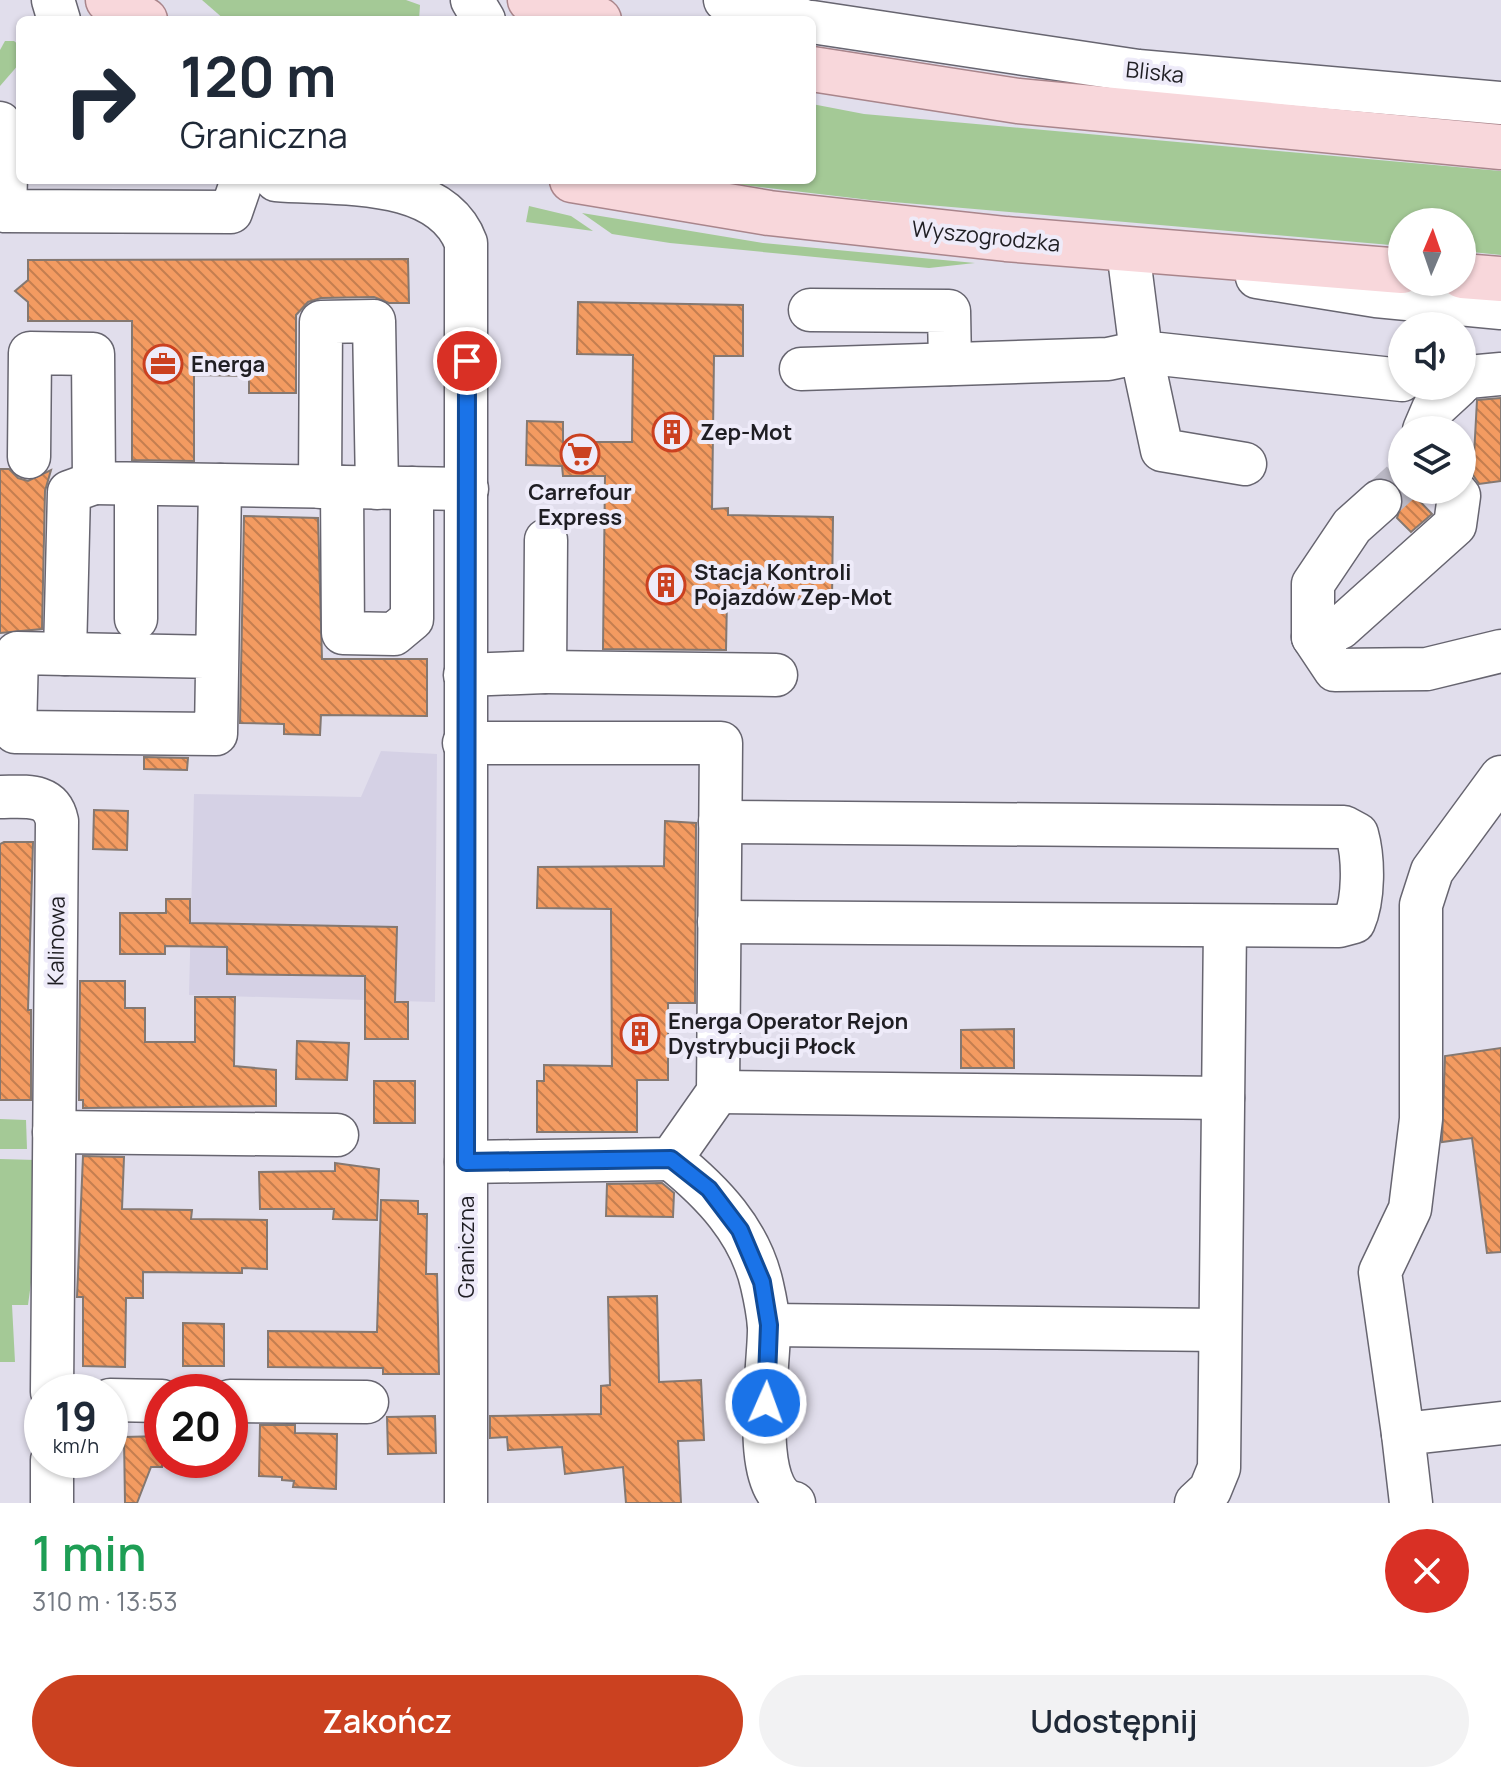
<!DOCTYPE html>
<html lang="pl">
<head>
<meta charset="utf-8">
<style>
  :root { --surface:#fff; --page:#f2f2f3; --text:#1f2937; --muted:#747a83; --accent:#cb4120 }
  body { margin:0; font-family:Manrope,sans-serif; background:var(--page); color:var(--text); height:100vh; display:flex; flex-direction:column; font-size:30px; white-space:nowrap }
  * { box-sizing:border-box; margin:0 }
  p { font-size:26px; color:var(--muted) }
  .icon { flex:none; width:44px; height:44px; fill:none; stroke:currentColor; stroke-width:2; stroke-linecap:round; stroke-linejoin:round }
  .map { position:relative; height:1503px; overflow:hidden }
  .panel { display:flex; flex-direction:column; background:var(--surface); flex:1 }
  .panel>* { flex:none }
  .hud { position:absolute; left:16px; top:16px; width:800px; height:168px; border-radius:12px; box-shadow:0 2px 6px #0004; background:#fff; color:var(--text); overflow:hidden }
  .needle { width:52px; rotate:2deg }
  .tools { position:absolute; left:1388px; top:208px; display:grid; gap:16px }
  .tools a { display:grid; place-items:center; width:88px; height:88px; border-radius:50%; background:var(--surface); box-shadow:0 2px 6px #0004; font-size:40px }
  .speed { position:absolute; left:24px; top:1374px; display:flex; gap:16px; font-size:40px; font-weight:700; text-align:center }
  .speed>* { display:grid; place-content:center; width:104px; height:104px; border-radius:50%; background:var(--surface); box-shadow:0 2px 6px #0004; line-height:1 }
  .speed small { font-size:20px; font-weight:400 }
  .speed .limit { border:12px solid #d22; background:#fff; color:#111 }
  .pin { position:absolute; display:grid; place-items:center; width:68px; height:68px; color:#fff; margin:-34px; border:4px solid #fff; border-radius:50%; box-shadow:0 2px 8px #0007 }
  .me { position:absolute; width:88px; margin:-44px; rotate:2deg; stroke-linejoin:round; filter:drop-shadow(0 0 6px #0008) }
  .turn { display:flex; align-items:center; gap:28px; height:168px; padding:0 32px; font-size:36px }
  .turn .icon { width:104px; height:104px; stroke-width:2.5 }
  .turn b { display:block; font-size:56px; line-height:68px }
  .round { display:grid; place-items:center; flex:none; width:84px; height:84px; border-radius:42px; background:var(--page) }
  .overview { display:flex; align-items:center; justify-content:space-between; height:136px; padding:0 32px }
  h1 { font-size:48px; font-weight:600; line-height:60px; color:#1e9e55 }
  .button { display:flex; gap:16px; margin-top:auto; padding:16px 32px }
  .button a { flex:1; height:92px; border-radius:48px; background:var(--accent); color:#fff; font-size:32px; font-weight:600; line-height:92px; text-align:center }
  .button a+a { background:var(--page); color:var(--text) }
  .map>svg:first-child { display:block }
  .built { fill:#d5d1e5 }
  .green { fill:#a4c996 }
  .building { fill:url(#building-back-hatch); stroke:#847871; stroke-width:2 }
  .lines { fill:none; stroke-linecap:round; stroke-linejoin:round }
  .minor-tunnel { stroke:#bab8c4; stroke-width:42; stroke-dasharray:42 21; stroke-linecap:butt }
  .minor-casing { stroke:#676570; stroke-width:45 }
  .major-casing { stroke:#a9858b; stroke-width:47 }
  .minor { stroke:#fff; stroke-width:42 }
  .major { stroke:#f8d7db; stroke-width:44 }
  .route-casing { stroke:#114b97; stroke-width:20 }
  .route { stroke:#1a73e8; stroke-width:14 }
  .labels { text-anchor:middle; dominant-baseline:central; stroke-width:8; stroke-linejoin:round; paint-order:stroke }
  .street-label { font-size:22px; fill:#1f1e23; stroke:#eeebf9 }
  .poi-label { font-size:22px; font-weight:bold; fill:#1f1e23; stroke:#eeebf9; text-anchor:start }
</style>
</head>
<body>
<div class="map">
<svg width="1501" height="1503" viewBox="0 0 1501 1503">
  <defs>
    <pattern id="building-back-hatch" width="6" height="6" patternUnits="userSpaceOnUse" patternTransform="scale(2)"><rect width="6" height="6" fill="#f39b61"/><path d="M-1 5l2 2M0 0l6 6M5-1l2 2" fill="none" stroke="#c47e50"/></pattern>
  </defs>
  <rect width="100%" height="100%" fill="#e1deec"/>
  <polygon class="built" points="381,751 437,754 435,1002 189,995 194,794 361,797"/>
  <g class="green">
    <polygon points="202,0 406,0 420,5 419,20 225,20"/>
    <polygon points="5,41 14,41 20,46 20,63 0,86 0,50"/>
    <polygon points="812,104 864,114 1501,171 1501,255 1462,251 1462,222 1402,222 1402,246 870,200 700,180 812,180"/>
    <polygon points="529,206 571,216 593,231 526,222"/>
    <polygon points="582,213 763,243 975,263 929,268 670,243 612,234"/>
    <polygon points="0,1119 26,1120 27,1149 0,1149"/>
    <polygon points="0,1159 36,1160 35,1253 28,1305 12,1305 15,1362 0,1362"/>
  </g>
  <g class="building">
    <polygon points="408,259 409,303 389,303 374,297 321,298 308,302 296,315 296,393 249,393 249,376 194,375 194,461 132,460 132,321 28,321 28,302 15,291 28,280 28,260"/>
    <polygon points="578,302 743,305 743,356 714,356 712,509 728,508 728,515 833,517 832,600 727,598 726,650 603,649 605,476 563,476 562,466 526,465 527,421 563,422 563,442 632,442 633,355 577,354"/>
    <polygon points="1501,398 1501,481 1479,484 1473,475 1477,400"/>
    <polygon points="0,469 9,469 18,478 28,481 51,470 45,491 42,629 0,633"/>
    <polygon points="1395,476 1402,483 1402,490 1409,490 1432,514 1411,532 1397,518 1404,497 1391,480"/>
    <polygon points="244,516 318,518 322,659 427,659 427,716 321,715 320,735 284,734 284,724 240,723"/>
    <polygon points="144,757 188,758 187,770 144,769"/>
    <polygon points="94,810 128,811 127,850 93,849"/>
    <polygon points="665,821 696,823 695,1003 668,1003 668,1080 637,1080 637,1132 537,1132 537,1081 544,1081 544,1065 612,1066 611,909 537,908 538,867 664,866"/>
    <polygon points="4,842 33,842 28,1010 31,1010 31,1100 0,1100 0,844"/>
    <polygon points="166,899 190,899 190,923 397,927 395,1002 408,1002 408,1039 365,1039 365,976 227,974 227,947 165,946 165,954 120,954 120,913 166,913"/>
    <polygon points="80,981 125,981 125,1008 145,1008 145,1042 195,1042 195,997 235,997 234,1066 276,1070 276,1106 83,1108 83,1100 79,1100"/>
    <polygon points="1014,1029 1014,1068 961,1068 961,1030"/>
    <polygon points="297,1041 349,1043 347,1080 296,1079"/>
    <polygon points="1501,1048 1501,1252 1487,1253 1472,1138 1442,1142 1445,1056"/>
    <rect x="374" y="1081" width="41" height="42"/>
    <polygon points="83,1156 124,1157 122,1209 192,1210 191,1219 267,1220 267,1269 242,1268 242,1273 143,1272 143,1298 126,1298 125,1367 83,1366 83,1297 77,1297"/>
    <polygon points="335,1163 379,1169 377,1220 333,1219 334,1209 260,1209 259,1172 335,1171"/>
    <polygon points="662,1183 674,1193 673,1217 606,1216 607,1184"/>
    <polygon points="381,1200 418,1201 418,1214 427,1214 426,1274 437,1274 439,1374 383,1374 383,1368 268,1367 268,1331 377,1332"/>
    <polygon points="657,1296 659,1382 701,1380 704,1440 678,1441 681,1503 626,1503 623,1467 565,1474 562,1447 508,1450 507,1437 490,1438 490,1416 601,1414 601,1386 610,1385 608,1297"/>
    <polygon points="183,1323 224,1324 224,1366 183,1366"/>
    <polygon points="435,1416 436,1453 388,1454 387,1417"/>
    <polygon points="260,1425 295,1425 295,1433 337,1434 336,1489 293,1487 294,1481 282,1480 282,1477 259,1476"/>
    <polygon points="162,1436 162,1467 151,1467 137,1503 125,1503 124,1437"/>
  </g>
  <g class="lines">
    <polyline class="minor-tunnel" points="1380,501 1401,482"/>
    <defs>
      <g id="minor">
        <polyline points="53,0 59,20"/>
        <polyline points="472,0 484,20"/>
        <polyline points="725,0 802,20"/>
        <polyline points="812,22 1138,71 1501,103"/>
        <polyline points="0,123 20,149"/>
        <polyline points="20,158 6,176 5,211 231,212 242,180"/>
        <path d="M276 180C336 185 441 175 466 243V1503"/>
        <polyline points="1129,258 1141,352 1402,380"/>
        <polyline points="1257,277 1376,296 1501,308"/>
        <polyline points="810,310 949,311 950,364"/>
        <polyline points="801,369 1108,359 1141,352 1162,450 1245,464"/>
        <polyline points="1462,382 1468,377 1501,374"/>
        <polyline points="1424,430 1433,409 1458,386"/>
        <polyline points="29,457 30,353 93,354 94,483 467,489"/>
        <polyline points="320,487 321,322 374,321 377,488"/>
        <polyline points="342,487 343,633 394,634 412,619 412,488"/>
        <polyline points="1380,501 1352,526 1313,584 1313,637 1335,670 1427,669 1501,651"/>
        <polyline points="136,619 136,484"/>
        <polyline points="1313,637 1340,628 1455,525 1459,496 1454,490"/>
        <polyline points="65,654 69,492 94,483"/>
        <polyline points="217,657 17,653 15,732 216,734 220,485"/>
        <polyline points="545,672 776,675"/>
        <polyline points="465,675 545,672 546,540"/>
        <polyline points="464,743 721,743 718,1092 671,1159 466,1162"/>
        <path d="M0 797C25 797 51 792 57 821L52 1392"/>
        <path d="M719 922 1339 926 1354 922C1364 899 1364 859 1357 834L1344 827 720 822"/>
        <polyline points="718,1092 1223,1098"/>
        <polyline points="54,1132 337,1135"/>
        <path d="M671 1159C712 1192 750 1231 762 1285 765 1298 768 1313 769 1327 770 1363 747 1495 794 1503"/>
        <polyline points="769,1325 1220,1330"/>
        <polyline points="110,1400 162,1401"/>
        <polyline points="230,1401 367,1402"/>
        <polyline points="1403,1434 1380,1272 1410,1209 1421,1119 1421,905 1432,871 1501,777"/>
        <polyline points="52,1503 52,1460"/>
        <polyline points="1196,1503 1210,1490 1219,1468 1225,926"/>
        <polyline points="1411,1503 1403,1434 1501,1423"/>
      </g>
      <g id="major">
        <polyline points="108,0 145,20"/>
        <polyline points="530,0 599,20"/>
        <polyline points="812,69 1018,101 1501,147"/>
        <polyline points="572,180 769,213 1006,239 1402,271"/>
        <polyline points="1462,276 1501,279"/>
      </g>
    </defs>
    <use href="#minor" class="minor-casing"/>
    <use href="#major" class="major-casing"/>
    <use href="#minor" class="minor"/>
    <use href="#major" class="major"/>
  </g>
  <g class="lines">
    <defs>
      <polyline id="route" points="467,361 466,1162 671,1159 709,1189 740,1230 762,1282 769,1325 766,1403"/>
    </defs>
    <use href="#route" class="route-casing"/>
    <use href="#route" class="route"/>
  </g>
  <defs>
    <symbol id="office-ring" viewBox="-11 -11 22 22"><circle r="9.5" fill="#eeebf9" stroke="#cb4120" stroke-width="1.5"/><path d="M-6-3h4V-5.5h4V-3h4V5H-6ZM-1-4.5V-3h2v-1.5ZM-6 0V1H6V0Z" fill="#cb4120"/></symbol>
    <symbol id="building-ring" viewBox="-11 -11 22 22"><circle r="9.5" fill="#eeebf9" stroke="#cb4120" stroke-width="1.5"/><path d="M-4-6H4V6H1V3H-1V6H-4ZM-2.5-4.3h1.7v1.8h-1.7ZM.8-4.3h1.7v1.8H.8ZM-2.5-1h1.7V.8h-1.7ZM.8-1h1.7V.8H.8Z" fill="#cb4120"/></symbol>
    <symbol id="supermarket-ring" viewBox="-11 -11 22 22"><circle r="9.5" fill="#eeebf9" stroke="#cb4120" stroke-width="1.5"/><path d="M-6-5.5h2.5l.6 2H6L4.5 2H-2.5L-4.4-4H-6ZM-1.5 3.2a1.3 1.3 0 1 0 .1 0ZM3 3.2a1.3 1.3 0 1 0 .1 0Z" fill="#cb4120"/></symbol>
  </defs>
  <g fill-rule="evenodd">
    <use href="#office-ring" x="141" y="342" width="44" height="44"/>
    <use href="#building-ring" x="650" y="410" width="44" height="44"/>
    <use href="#supermarket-ring" x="558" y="432" width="44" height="44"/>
    <use href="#building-ring" x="644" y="563" width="44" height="44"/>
    <use href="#building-ring" x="618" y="1012" width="44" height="44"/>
  </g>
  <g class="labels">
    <g class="street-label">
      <text transform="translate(1155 72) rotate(6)">Bliska</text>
      <text transform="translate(986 236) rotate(6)">Wyszogrodzka</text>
      <text transform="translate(56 941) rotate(-89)">Kalinowa</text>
      <text transform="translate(466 1247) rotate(-90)">Graniczna</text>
    </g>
    <g class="poi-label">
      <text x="191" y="364">Energa</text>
      <text x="700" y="432">Zep-Mot</text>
      <text x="580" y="492" text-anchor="middle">Carrefour<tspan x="580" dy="25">Express</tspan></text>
      <text x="694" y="572">Stacja Kontroli<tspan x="694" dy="25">Pojazdów Zep-Mot</tspan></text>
      <text x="668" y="1021">Energa Operator Rejon<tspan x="668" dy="25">Dystrybucji Płock</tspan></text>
    </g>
  </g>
</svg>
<div class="tools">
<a><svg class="needle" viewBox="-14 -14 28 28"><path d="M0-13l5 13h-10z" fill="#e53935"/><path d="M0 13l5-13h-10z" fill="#747a83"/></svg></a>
<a><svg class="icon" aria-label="sound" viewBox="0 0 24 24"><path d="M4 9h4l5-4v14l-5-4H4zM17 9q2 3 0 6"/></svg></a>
<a><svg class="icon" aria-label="layers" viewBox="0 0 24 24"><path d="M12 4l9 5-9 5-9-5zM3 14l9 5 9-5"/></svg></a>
</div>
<div class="speed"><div>19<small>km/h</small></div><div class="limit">20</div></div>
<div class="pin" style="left:467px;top:361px;background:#d93025"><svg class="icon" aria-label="arrive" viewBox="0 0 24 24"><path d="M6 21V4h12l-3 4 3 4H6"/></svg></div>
<svg class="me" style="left:766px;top:1403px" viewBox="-20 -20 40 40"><circle r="17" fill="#1a73e8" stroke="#fff" stroke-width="3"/><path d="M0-11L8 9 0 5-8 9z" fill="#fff"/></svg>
<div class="hud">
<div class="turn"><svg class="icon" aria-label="right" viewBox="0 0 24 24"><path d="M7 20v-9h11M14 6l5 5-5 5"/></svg><div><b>120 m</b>Graniczna</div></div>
</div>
</div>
<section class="panel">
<div class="overview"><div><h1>1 min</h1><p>310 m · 13:53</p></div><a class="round" style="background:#d93025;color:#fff"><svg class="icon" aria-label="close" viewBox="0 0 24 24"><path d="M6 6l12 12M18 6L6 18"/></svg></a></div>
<div class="button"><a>Zakończ</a><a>Udostępnij</a></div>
</section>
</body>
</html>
